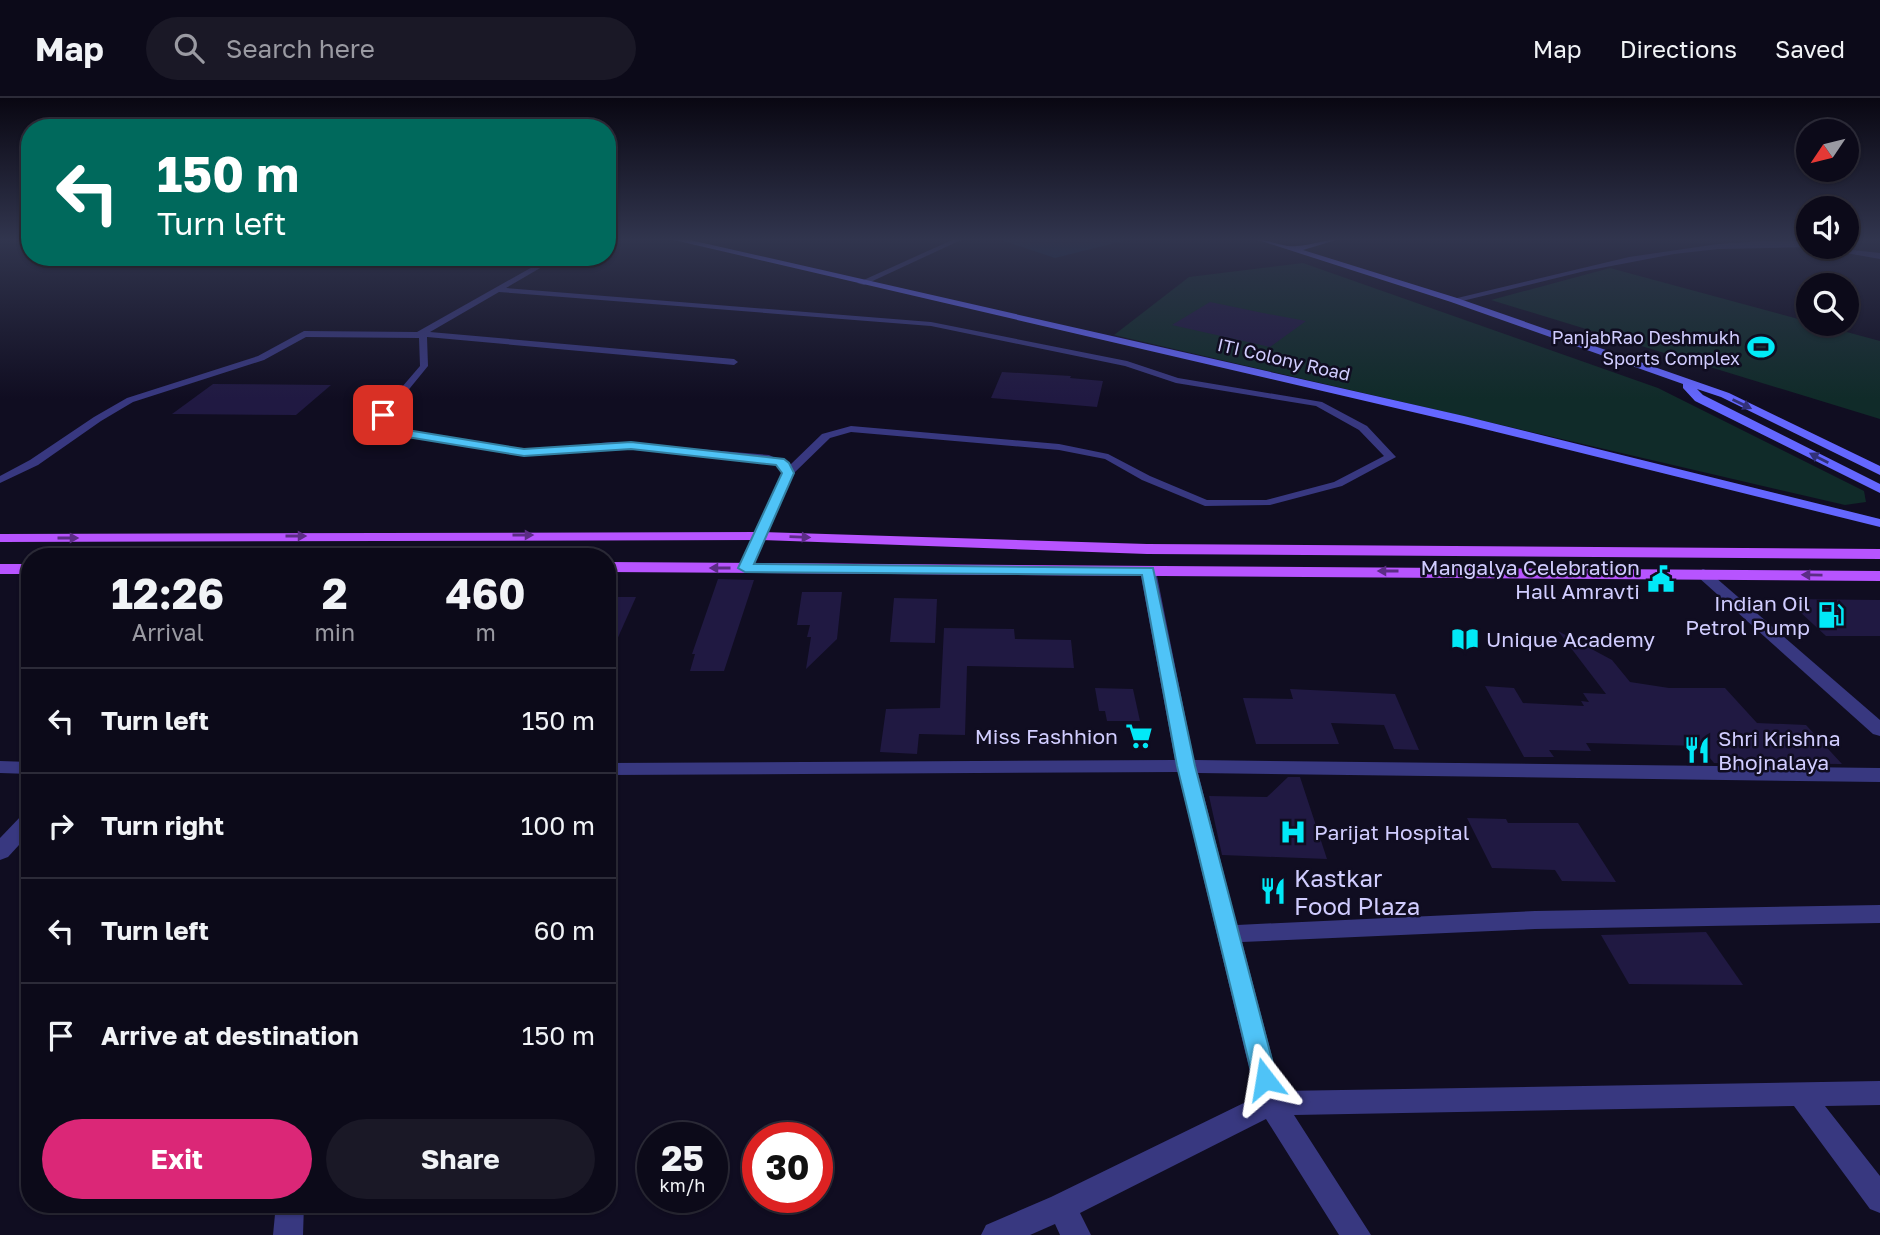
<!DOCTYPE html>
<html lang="en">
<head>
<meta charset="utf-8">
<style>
  :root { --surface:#0c0a19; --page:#1a1826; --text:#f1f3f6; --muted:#9a9aa2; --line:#2c2b38; --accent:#db2777 }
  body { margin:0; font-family:"Golos Text",sans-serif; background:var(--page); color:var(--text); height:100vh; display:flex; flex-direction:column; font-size:26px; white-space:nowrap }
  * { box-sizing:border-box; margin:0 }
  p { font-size:23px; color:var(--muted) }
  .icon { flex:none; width:38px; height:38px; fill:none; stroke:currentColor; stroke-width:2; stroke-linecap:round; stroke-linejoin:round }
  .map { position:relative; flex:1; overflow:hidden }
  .sheet { position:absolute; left:21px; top:450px; width:595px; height:665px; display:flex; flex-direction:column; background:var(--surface); border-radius:28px; box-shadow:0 2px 5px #0004,0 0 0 2px var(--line) }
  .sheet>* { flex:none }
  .guide { position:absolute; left:21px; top:21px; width:595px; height:147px; border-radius:28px; box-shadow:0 2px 5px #0004,0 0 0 2px var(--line); background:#00695c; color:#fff; overflow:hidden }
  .needle { width:46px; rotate:235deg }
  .buttons { position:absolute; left:1796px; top:21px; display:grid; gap:14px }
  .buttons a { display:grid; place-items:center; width:63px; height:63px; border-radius:50%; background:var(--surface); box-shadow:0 2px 5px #0004,0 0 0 2px var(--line); font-size:35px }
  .speed { position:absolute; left:637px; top:1024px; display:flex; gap:14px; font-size:35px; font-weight:700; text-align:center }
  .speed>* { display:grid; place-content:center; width:91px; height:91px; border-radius:50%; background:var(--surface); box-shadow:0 2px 5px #0004,0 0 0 2px var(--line); line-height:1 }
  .speed small { font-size:18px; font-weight:400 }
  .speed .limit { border:10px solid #d22; background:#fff; color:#111 }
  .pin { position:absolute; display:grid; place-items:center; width:60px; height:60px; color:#fff; margin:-30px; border-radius:14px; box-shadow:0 4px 10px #0006 }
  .me { position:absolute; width:77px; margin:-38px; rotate:346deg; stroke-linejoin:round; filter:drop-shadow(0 0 5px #0008) }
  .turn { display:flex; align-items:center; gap:24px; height:147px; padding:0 21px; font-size:32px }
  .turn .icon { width:91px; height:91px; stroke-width:2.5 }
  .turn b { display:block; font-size:49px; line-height:60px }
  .eta { display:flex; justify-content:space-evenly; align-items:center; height:119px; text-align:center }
  .eta b { font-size:42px; font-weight:700; line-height:49px }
  .primary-button { display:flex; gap:14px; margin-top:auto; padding:14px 21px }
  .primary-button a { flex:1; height:80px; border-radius:42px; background:var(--accent); color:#fff; font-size:28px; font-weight:700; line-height:80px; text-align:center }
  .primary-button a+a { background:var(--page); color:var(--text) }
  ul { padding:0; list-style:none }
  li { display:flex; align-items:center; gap:21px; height:105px; padding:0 21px; border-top:2px solid var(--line) }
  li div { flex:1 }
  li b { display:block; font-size:26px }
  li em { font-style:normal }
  header { display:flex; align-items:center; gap:42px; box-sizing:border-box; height:98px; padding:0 35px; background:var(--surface); border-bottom:2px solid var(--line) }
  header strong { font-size:33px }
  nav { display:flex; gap:38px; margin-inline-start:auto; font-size:24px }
  .search { width:490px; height:63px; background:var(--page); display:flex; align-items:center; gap:18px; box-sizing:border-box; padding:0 24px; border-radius:38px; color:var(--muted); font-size:26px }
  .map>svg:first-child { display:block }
  .green { fill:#102b29 }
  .water { fill:#0c2546 }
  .building { fill:#201942 }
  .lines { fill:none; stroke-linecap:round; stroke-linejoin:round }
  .lane { fill:#383880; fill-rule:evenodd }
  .street { fill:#383880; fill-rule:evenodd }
  .secondary { fill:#6467ff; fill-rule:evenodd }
  .primary { fill:#b754ff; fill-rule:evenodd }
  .oneway { fill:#32317a }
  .oneway2 { fill:#5b2d85 }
  .route { fill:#4fc3f7; stroke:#337fa1; stroke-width:2 }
  .labels { text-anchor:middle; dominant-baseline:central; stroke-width:5; stroke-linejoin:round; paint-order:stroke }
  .far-poi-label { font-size:18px; fill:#d1cdff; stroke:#100d21; text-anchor:end }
  .far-street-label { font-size:18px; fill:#d1cdff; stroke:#100d21 }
  .poi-label { font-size:21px; fill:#d1cdff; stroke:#100d21; text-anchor:end }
  .near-poi-label { font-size:24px; fill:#d1cdff; stroke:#100d21; text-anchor:start }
</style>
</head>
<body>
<header>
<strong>Map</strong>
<div class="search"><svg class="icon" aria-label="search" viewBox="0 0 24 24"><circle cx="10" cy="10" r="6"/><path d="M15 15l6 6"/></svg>Search here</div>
<nav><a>Map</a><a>Directions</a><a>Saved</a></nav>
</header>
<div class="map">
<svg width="1880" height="1137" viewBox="0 0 1880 1137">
  <rect width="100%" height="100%" fill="#100d21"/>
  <g class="green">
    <polygon points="1303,165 1658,290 1864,393 1866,404 1845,407 1114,237 1189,179"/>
    <polygon points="1610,170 1880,243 1880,321 1491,202"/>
  </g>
  <polygon class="water" points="1001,142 1127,142 1055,160"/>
  <g class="building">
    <polygon points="1210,204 1263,215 1306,223 1270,249 1172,227"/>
    <polygon points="1002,274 1071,278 1070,280 1103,283 1097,309 991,300"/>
    <polygon points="213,286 331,287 296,317 172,316"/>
    <polygon points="718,481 754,482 724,573 690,573 695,556 692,556"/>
    <polygon points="802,494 842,494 837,541 806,571 811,539 807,539 810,527 797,527"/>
    <polygon points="607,499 636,499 607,564"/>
    <polygon points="894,500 937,501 935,545 890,544"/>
    <polygon points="1786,501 1880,502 1880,538 1826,538"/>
    <polygon points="944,530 1014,531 1015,541 1071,542 1074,570 967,568 965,637 919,636 917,656 880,654 886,611 940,610"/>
    <polygon points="1558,533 1612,562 1630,584 1669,590 1725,590 1757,625 1806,627 1842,666 1714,665 1700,648 1586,645 1591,653 1549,652 1554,659 1524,659 1485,588 1514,590 1523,605 1584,608 1581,603 1589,604 1583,595 1606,596"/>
    <polygon points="1095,590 1133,591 1140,623 1107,623 1105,613 1099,613"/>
    <polygon points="1290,591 1395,596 1419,652 1394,651 1384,627 1331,625 1339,646 1256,646 1243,600 1293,601"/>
    <polygon points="1288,679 1300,679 1327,761 1222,757 1209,698 1267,699"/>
    <polygon points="1467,720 1506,721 1508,725 1578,725 1616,784 1562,783 1555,772 1492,770"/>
    <polygon points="1706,834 1743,887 1629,886 1601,837"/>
  </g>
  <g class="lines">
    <g class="lane">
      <polygon points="952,142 961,142 864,187 857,185"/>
      <path d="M550 159H559L506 190 931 224 1127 263 1178 280 1322 304 1367 328 1396 359 1342 388 1270 407 1205 408 1142 382 1105 361 1059 352 851 334 830 340 793 376 751 470 745 474 739 470 783 375 780 370 767 363 612 350 524 358 401 337 385 329 378 317 420 268 419 240 306 239 264 262 133 304 101 323 38 367 0 385V378L30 362 94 319 127 300 258 258 304 233 417 234ZM499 194 931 228 1125 268 1176 285 1316 308 1359 332 1384 358 1334 384 1266 402H1207L1150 378 1108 356 1059 346 851 328 822 336 790 367 769 357 612 344 524 352 407 332 392 325 388 317 428 268 427 239 734 267 738 264 734 261 430 234Z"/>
    </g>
    <g class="street">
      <polygon points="1763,143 1808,144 1808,149 1811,149 1718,151 1674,156 1585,173 1454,205 1449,202 1629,159 1718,146"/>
      <polygon points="1825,149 1880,155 1880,161 1829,152"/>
      <polygon points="1148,468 1156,473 1194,662 1880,670 1880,684 1198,675 1237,827 1535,813 1880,807 1880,825 1535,831 1242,844 1281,993 1880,983 1880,1007 1825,1008 1880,1078 1880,1115 1870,1111 1794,1008 1294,1017 1371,1137 1339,1137 1266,1021 1080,1115 1091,1137 1060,1137 1055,1126 1030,1137 981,1137 986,1127 1051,1099 1256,999 1178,674 607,677 607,665 1175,662 1140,473"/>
      <polygon points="1703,471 1708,473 1880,622 1880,638 1873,636 1698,479 1695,476"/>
      <polygon points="0,663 30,664 30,676 0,675"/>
      <polygon points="30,714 30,735 8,759 0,762 0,740 23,716"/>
      <polygon points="276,1106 304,1106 303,1137 273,1137"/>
    </g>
    <g class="secondary">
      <polygon points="674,142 690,142 1464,318 1880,421 1880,429 1464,326"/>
      <path d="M1258 142C1271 142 1285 150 1297 148 1311 147 1322 142 1336 142L1303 152 1457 200 1729 295 1880 368V377L1721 299 1697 291 1703 297 1880 386V395L1695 303 1683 290V286L1451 204Z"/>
    </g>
    <g class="primary">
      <polygon points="759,434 1147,446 1880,451 1880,461 1147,456 759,442 0,444 0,436"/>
      <polygon points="607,464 1880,473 1880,483 607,474"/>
      <rect x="0" y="466" width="30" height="10"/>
    </g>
  </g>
  <defs><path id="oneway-solid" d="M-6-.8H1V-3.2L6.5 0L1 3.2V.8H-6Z" transform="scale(1.75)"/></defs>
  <g class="oneway">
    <use href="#oneway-solid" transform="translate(1742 306) rotate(26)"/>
    <use href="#oneway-solid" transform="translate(1819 360) rotate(-153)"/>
  </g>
  <g class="oneway2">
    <use href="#oneway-solid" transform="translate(523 437)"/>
    <use href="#oneway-solid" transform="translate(296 438)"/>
    <use href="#oneway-solid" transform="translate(800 439) rotate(2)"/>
    <use href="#oneway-solid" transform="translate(68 440)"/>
    <use href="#oneway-solid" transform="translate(720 470) rotate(-180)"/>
    <use href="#oneway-solid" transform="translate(1388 473) rotate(-180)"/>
    <use href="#oneway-solid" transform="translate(1812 477) rotate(-179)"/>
  </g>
  <linearGradient id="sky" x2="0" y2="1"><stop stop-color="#090712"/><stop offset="0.47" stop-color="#31354e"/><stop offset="1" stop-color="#31354e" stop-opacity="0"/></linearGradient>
  <rect width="1880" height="301" fill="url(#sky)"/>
  <path class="route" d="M383 313 387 314 395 328 407 332 524 351 631 344 784 361 789 365 794 375 754 466 1153 470 1195 668 1277 981 1274 989 1265 992 1257 989 1253 981 1177 668 1142 477 745 474 738 470 782 375 776 367 631 351 524 358 401 338C388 333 380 331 378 317Z"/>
  <defs>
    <symbol id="stadium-bare" viewBox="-9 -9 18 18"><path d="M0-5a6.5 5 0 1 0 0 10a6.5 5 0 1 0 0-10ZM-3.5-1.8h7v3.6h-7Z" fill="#01e9f7" stroke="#100d21" stroke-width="2.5" paint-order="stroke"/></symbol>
    <symbol id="civic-bare" viewBox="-9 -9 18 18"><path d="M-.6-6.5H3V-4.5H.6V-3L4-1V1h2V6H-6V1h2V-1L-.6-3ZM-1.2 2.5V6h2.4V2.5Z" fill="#01e9f7" stroke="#100d21" stroke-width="2.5" paint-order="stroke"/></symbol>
    <symbol id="fuel-bare" viewBox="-9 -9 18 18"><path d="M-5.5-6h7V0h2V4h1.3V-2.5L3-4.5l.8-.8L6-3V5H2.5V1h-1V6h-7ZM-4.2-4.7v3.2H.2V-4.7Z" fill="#01e9f7" stroke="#100d21" stroke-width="2.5" paint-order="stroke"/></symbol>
    <symbol id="library-bare" viewBox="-9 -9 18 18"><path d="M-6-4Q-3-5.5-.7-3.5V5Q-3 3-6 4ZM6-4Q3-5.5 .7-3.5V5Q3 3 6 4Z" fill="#01e9f7" stroke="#100d21" stroke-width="2.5" paint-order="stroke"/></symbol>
    <symbol id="supermarket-bare" viewBox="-9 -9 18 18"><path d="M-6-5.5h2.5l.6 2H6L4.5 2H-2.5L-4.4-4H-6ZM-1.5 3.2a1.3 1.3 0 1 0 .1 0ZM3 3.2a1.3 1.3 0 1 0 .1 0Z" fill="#01e9f7" stroke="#100d21" stroke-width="2.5" paint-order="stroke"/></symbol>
    <symbol id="restaurant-bare" viewBox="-9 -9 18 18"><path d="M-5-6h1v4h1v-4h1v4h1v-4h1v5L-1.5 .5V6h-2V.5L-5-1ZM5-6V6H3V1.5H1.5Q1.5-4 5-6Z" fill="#01e9f7" stroke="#100d21" stroke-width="2.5" paint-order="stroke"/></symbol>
    <symbol id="hospital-bare" viewBox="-9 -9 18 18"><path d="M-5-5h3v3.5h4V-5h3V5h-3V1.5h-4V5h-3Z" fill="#01e9f7" stroke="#100d21" stroke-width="2.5" paint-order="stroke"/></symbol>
  </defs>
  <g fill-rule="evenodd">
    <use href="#stadium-bare" x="1742" y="230" width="38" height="38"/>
    <use href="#civic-bare" x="1642" y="462" width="38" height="38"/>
    <use href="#fuel-bare" x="1812" y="498" width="38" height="38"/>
    <use href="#library-bare" x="1446" y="522" width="38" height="38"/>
    <use href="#supermarket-bare" x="1120" y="619" width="38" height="38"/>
    <use href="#restaurant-bare" x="1678" y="633" width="38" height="38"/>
    <use href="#hospital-bare" x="1274" y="715" width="38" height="38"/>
    <use href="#restaurant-bare" x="1254" y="774" width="38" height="38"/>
  </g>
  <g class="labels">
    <g class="far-poi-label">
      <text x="1740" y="239">PanjabRao Deshmukh<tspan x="1740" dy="21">Sports Complex</tspan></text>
    </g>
    <g class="far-street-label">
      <text transform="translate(1284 261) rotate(13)">ITI Colony Road</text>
    </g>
    <g class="poi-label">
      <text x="1640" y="469">Mangalya Celebration<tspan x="1640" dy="24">Hall Amravti</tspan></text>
      <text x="1810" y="505">Indian Oil<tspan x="1810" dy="24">Petrol Pump</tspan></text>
      <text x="1486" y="541" text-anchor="start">Unique Academy</text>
      <text x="1118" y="638">Miss Fashhion</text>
      <text x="1718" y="640" text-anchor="start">Shri Krishna<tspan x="1718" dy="24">Bhojnalaya</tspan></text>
      <text x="1314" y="734" text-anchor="start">Parijat Hospital</text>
    </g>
    <g class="near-poi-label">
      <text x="1294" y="779">Kastkar<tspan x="1294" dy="28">Food Plaza</tspan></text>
    </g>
  </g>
</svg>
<div class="buttons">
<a><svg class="needle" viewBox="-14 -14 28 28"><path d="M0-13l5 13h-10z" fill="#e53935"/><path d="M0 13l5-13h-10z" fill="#9a9aa2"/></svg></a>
<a><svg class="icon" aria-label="sound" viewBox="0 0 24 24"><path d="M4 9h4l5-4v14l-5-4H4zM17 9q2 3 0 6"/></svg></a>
<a><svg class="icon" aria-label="search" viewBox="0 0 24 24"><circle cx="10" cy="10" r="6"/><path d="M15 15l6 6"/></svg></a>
</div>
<div class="speed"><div>25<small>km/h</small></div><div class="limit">30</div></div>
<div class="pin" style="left:383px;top:317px;background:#d93025"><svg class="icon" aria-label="arrive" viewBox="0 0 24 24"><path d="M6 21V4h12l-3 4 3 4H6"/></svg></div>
<svg class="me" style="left:1265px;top:981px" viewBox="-20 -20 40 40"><path d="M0-17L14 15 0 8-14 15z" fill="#4fc3f7" stroke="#fff" stroke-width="4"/></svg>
<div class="guide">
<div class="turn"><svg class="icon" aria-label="left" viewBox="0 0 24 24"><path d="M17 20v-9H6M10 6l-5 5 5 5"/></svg><div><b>150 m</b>Turn left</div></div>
</div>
<section class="sheet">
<div class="eta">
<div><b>12:26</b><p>Arrival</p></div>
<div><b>2</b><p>min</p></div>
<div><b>460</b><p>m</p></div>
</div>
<ul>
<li><svg class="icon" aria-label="left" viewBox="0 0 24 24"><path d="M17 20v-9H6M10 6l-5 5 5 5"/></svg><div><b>Turn left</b></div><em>150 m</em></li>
<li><svg class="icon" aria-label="right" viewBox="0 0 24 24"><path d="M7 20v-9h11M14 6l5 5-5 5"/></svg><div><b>Turn right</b></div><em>100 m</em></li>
<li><svg class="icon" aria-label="left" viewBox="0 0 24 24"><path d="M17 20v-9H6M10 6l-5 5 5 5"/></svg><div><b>Turn left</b></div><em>60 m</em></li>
<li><svg class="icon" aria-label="arrive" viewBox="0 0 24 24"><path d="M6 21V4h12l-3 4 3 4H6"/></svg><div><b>Arrive at destination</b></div><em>150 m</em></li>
</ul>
<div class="primary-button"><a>Exit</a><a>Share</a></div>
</section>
</div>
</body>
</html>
